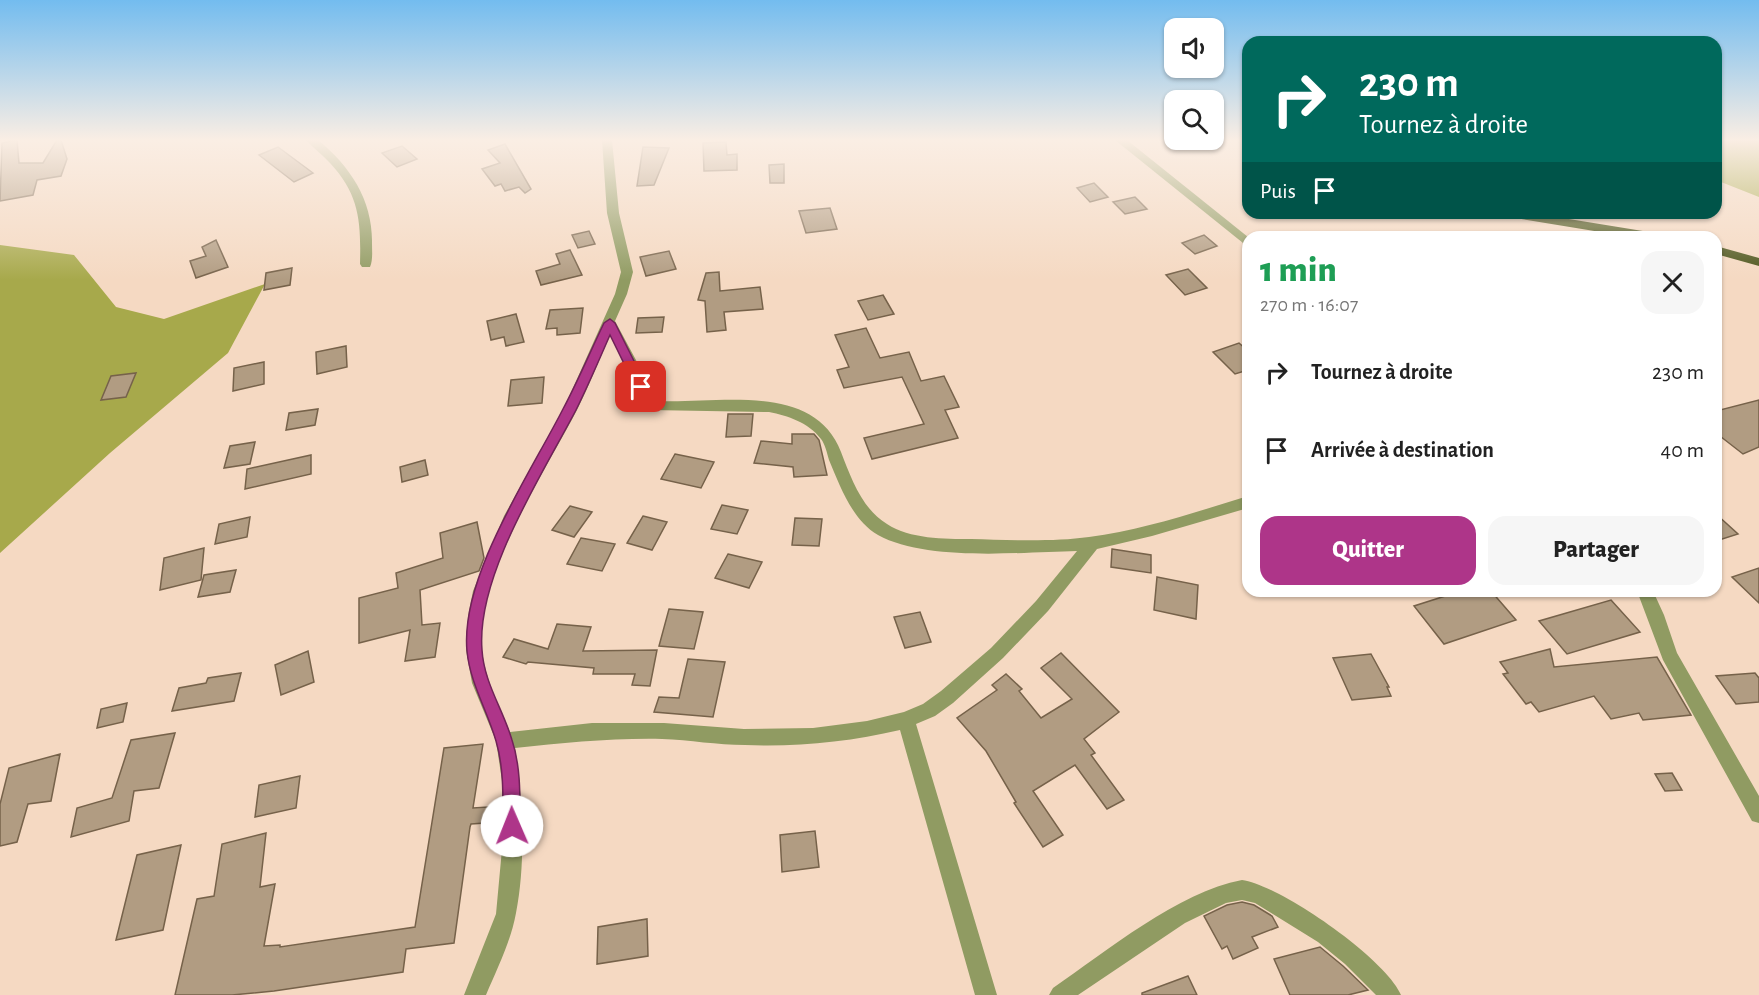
<!DOCTYPE html>
<html lang="fr">
<head>
<meta charset="utf-8">
<style>
  :root { --surface:#fff; --page:#f6f6f6; --text:#222; --muted:#767676; --accent:#ae3589 }
  body { margin:0; font-family:"Alegreya Sans",sans-serif; background:var(--page); color:var(--text); height:100vh; display:flex; flex-direction:column; font-size:22px; white-space:nowrap }
  * { box-sizing:border-box; margin:0 }
  p { font-size:20px; color:var(--muted) }
  .icon { flex:none; width:33px; height:33px; fill:none; stroke:currentColor; stroke-width:2; stroke-linecap:round; stroke-linejoin:round }
  .map { position:relative; flex:1; overflow:hidden }
  .side { position:absolute; left:1242px; top:231px; width:480px; height:366px; display:flex; flex-direction:column; background:var(--surface); border-radius:18px; box-shadow:0 2px 4px #0004 }
  .side>* { flex:none }
  .hud { position:absolute; left:1242px; top:36px; width:480px; height:183px; border-radius:18px; box-shadow:0 2px 4px #0004; background:#00695c; color:#fff; overflow:hidden }
  .tools { position:absolute; left:1164px; top:18px; display:grid; gap:12px }
  .tools a { display:grid; place-items:center; width:60px; height:60px; border-radius:12px; background:var(--surface); box-shadow:0 2px 4px #0004; font-size:30px }
  .pin { position:absolute; display:grid; place-items:center; width:51px; height:51px; color:#fff; margin:-26px; border-radius:12px; box-shadow:0 3px 9px #0006 }
  .me { position:absolute; width:66px; margin:-33px; rotate:359deg; stroke-linejoin:round; filter:drop-shadow(0 0 4px #0008) }
  .turn { display:flex; align-items:center; gap:21px; height:126px; padding:0 18px; font-size:27px }
  .turn .icon { width:78px; height:78px; stroke-width:2.5 }
  .turn b { display:block; font-size:42px; line-height:51px }
  .then { display:flex; align-items:center; height:57px; padding:0 18px; background:#0003; gap:12px; font-size:22px }
  .round { display:grid; place-items:center; flex:none; width:63px; height:63px; border-radius:18px; background:var(--page) }
  .summary { display:flex; align-items:center; justify-content:space-between; height:102px; padding:0 18px }
  h1 { font-size:36px; font-weight:800; line-height:45px; color:#1e9e55 }
  .cta { display:flex; gap:12px; margin-top:auto; padding:12px 18px }
  .cta a { flex:1; height:69px; border-radius:18px; background:var(--accent); color:#fff; font-size:24px; font-weight:800; line-height:69px; text-align:center }
  .cta a+a { background:var(--page); color:var(--text) }
  ul { padding:0; list-style:none }
  li { display:flex; align-items:center; gap:18px; height:78px; padding:0 18px }
  li div { flex:1 }
  li b { display:block; font-size:22px }
  li em { font-style:normal }
  .map>svg:first-child { display:block }
  .forest { fill:#a7a94b }
  .building { fill:#b19c82; stroke:#76624a; stroke-width:1.5 }
  .lines { fill:none; stroke-linecap:round; stroke-linejoin:round }
  .minor { fill:#909b62; fill-rule:evenodd }
  .trunk { fill:#4a5319; fill-rule:evenodd }
  .route { fill:#ae3589; stroke:#712259; stroke-width:1.5 }
</style>
</head>
<body>
<div class="map">
<svg width="1759" height="995" viewBox="0 0 1759 995">
  <rect width="100%" height="100%" fill="#f5d9c2"/>
  <g class="forest">
    <polygon points="1716,140 1759,140 1759,197 1716,180"/>
    <polygon points="0,245 74,255 116,307 164,319 265,284 228,353 110,453 0,553"/>
  </g>
  <g class="building">
    <polygon points="17,140 19,163 43,163 57,140 61,140 67,159 61,176 37,180 33,195 0,201 2,143"/>
    <polygon points="726,142 727,155 737,154 737,170 704,171 703,143"/>
    <polygon points="505,144 531,189 525,193 519,187 505,191 501,184 495,186 482,169 500,163 488,150"/>
    <polygon points="402,146 417,159 397,167 382,153"/>
    <polygon points="278,147 313,173 294,182 259,155"/>
    <polygon points="643,147 669,148 654,185 637,186"/>
    <polygon points="784,164 784,183 770,183 769,165"/>
    <polygon points="1094,183 1108,197 1090,202 1077,188"/>
    <polygon points="1135,197 1147,209 1125,214 1113,202"/>
    <polygon points="830,208 837,229 806,233 799,211"/>
    <polygon points="589,231 595,244 578,248 572,235"/>
    <polygon points="1204,235 1217,246 1195,254 1182,243"/>
    <polygon points="216,240 228,267 196,278 190,261 206,256 202,247"/>
    <polygon points="570,250 582,275 541,285 536,271 560,264 556,254"/>
    <polygon points="669,251 676,269 646,276 640,257"/>
    <polygon points="292,268 290,285 264,290 266,273"/>
    <polygon points="1188,269 1207,288 1185,295 1166,275"/>
    <polygon points="719,272 720,291 760,287 763,309 724,312 726,330 707,332 705,301 698,300 706,273"/>
    <polygon points="883,295 894,314 868,320 858,301"/>
    <polygon points="583,308 580,333 557,335 557,328 546,329 550,310"/>
    <polygon points="516,314 524,342 506,346 504,337 491,340 487,321"/>
    <polygon points="664,317 662,332 636,333 638,318"/>
    <polygon points="866,328 880,358 909,352 921,381 944,376 959,407 945,410 958,438 872,459 864,438 924,424 902,377 844,388 837,370 849,367 835,335"/>
    <polygon points="1239,343 1248,351 1248,370 1235,374 1213,352"/>
    <polygon points="346,346 347,367 317,374 316,352"/>
    <polygon points="264,362 264,384 233,391 234,368"/>
    <polygon points="136,373 126,397 101,400 111,376"/>
    <polygon points="544,377 542,403 508,406 511,380"/>
    <polygon points="1759,400 1759,447 1743,454 1716,433 1716,411"/>
    <polygon points="318,409 315,425 286,430 289,413"/>
    <polygon points="728,414 753,414 751,436 726,437"/>
    <polygon points="792,434 814,434 819,440 827,475 794,477 793,467 754,463 761,441 792,444"/>
    <polygon points="255,442 250,464 224,468 230,446"/>
    <polygon points="675,454 714,462 701,488 661,479"/>
    <polygon points="311,455 311,474 245,489 247,469"/>
    <polygon points="425,460 428,475 402,482 400,467"/>
    <polygon points="722,505 748,510 737,534 711,529"/>
    <polygon points="570,506 592,512 574,537 552,530"/>
    <polygon points="1716,514 1738,534 1716,541"/>
    <polygon points="643,516 667,522 652,550 627,543"/>
    <polygon points="250,517 247,537 215,544 219,524"/>
    <polygon points="795,518 822,519 819,546 792,545"/>
    <polygon points="477,522 484,558 479,571 420,590 422,625 440,623 435,657 405,661 410,630 359,643 359,598 398,588 396,573 443,558 440,533"/>
    <polygon points="581,538 615,544 602,571 567,564"/>
    <polygon points="204,548 201,580 160,590 164,558"/>
    <polygon points="1112,549 1151,555 1151,573 1111,567"/>
    <polygon points="728,554 762,562 749,588 715,578"/>
    <polygon points="1759,568 1759,603 1732,577"/>
    <polygon points="236,570 230,592 198,597 204,575"/>
    <polygon points="1157,577 1198,585 1196,619 1154,610"/>
    <polygon points="1461,591 1491,591 1516,620 1444,644 1414,606"/>
    <polygon points="1611,600 1640,632 1567,654 1539,621"/>
    <polygon points="669,609 703,612 694,649 659,646"/>
    <polygon points="920,612 931,642 905,648 894,617"/>
    <polygon points="557,624 591,627 583,651 657,650 650,686 632,685 635,674 593,674 594,668 528,662 526,664 503,657 514,639 548,649"/>
    <polygon points="1550,649 1554,667 1657,657 1691,715 1643,720 1639,713 1611,719 1594,696 1539,712 1531,702 1526,704 1503,674 1508,673 1500,662"/>
    <polygon points="308,651 314,682 281,695 275,665"/>
    <polygon points="1061,653 1119,712 1084,739 1095,753 1091,755 1124,800 1107,809 1075,765 1033,791 1063,835 1043,847 1014,803 1016,802 986,751 957,718 997,690 992,685 1006,674 1022,689 1019,691 1041,718 1072,699 1041,668"/>
    <polygon points="1371,654 1389,687 1387,687 1391,696 1352,700 1333,658"/>
    <polygon points="688,659 725,662 713,717 654,712 659,697 679,698"/>
    <polygon points="241,673 234,701 172,711 179,688 206,683 208,678"/>
    <polygon points="1755,673 1759,678 1759,702 1736,704 1716,676"/>
    <polygon points="127,703 123,722 97,728 101,709"/>
    <polygon points="175,733 159,788 134,791 129,821 71,837 77,808 112,798 131,740"/>
    <polygon points="483,744 473,808 488,807 485,823 471,824 470,827 454,943 406,949 403,972 274,991 232,995 175,995 197,899 214,896 222,844 266,833 260,887 275,884 264,946 280,945 280,947 415,927 444,748"/>
    <polygon points="60,754 51,801 28,804 17,842 0,846 0,804 9,768"/>
    <polygon points="1672,773 1682,790 1665,791 1655,774"/>
    <polygon points="300,776 296,808 255,817 259,785"/>
    <polygon points="815,831 819,867 782,872 780,835"/>
    <polygon points="181,845 163,930 116,940 137,855"/>
    <polygon points="1242,902 1254,905 1272,916 1278,927 1252,937 1258,948 1233,959 1227,946 1222,949 1204,916 1227,905"/>
    <polygon points="647,919 648,956 597,964 598,927"/>
    <polygon points="1320,947 1343,966 1368,990 1348,995 1290,995 1274,959"/>
    <polygon points="1188,976 1197,995 1142,995 1142,993"/>
  </g>
  <g class="lines">
    <g class="minor">
      <path d="M306 140H318C351 167 373 201 372 244 372 251 373 260 370 267H362L360 264C361 223 360 195 330 163 323 155 313 148 306 140Z"/>
      <path d="M602 140H612L619 213 633 272 627 294 615 321 658 401C717 404 814 381 841 452 851 478 862 509 887 524 910 539 944 539 971 539 1008 540 1053 542 1089 537 1143 530 1196 512 1248 496V508L1152 536 1097 549 1048 611 1003 658 953 703 935 716 916 724 997 995H975L900 730C849 742 797 747 745 745 717 745 690 740 662 739 612 738 564 743 515 748 523 800 526 862 516 913 511 941 497 969 486 995H464L496 914 502 849V781L496 741 472 683 466 650 468 616 473 591 504 516 564 408 615 294 621 272 607 213ZM610 335 643 403 650 410 769 412C788 416 808 422 821 439 825 444 827 453 829 460 840 486 852 520 878 535 927 562 1022 552 1077 551L1036 601 991 648 941 691 923 704 904 712 867 721 813 728 744 729 664 723H592L510 732C499 706 485 679 482 650 476 576 543 475 577 410 589 386 599 360 610 335Z"/>
      <polygon points="1115,140 1127,140 1248,237 1248,247"/>
      <polygon points="1637,591 1653,591 1664,615 1677,653 1759,796 1759,823 1752,821 1663,660"/>
      <path d="M1242 880C1280 885 1386 959 1401 995H1376L1345 964 1318 942 1255 903 1242 900 1226 903 1185 923 1078 995H1049L1053 988C1107 951 1178 892 1242 880Z"/>
    </g>
    <g class="trunk">
      <polygon points="1503,213 1532,213 1655,233 1661,237 1631,237 1509,217"/>
      <polygon points="1716,246 1759,258 1759,266 1716,254"/>
    </g>
  </g>
  <linearGradient id="sky" x2="0" y2="1"><stop stop-color="#73bcef"/><stop offset="0.5" stop-color="#faeee4"/><stop offset="1" stop-color="#faeee4" stop-opacity="0"/></linearGradient>
  <rect width="1759" height="280" fill="url(#sky)"/>
  <path class="route" d="M610 319 615 323 647 387 641 391 637 390 610 335C599 360 588 386 576 410 542 475 476 576 482 650 484 683 503 709 512 740 521 767 520 798 520 826L518 832 512 835 506 832 503 826C503 798 504 768 496 741 487 710 470 683 467 651 460 577 530 474 563 409 578 381 590 352 604 323Z"/>
</svg>
<div class="tools">
<a><svg class="icon" aria-label="sound" viewBox="0 0 24 24"><path d="M4 9h4l5-4v14l-5-4H4zM17 9q2 3 0 6"/></svg></a>
<a><svg class="icon" aria-label="search" viewBox="0 0 24 24"><circle cx="10" cy="10" r="6"/><path d="M15 15l6 6"/></svg></a>
</div>
<div class="pin" style="left:641px;top:387px;background:#d93025"><svg class="icon" aria-label="arrive" viewBox="0 0 24 24"><path d="M6 21V4h12l-3 4 3 4H6"/></svg></div>
<svg class="me" style="left:512px;top:826px" viewBox="-20 -20 40 40"><circle r="19" fill="#fff"/><path d="M0-13L10 11 0 6-10 11z" fill="#ae3589"/></svg>
<div class="hud">
<div class="turn"><svg class="icon" aria-label="right" viewBox="0 0 24 24"><path d="M7 20v-9h11M14 6l5 5-5 5"/></svg><div><b>230 m</b>Tournez à droite</div></div>
<div class="then">Puis<svg class="icon" aria-label="arrive" viewBox="0 0 24 24"><path d="M6 21V4h12l-3 4 3 4H6"/></svg></div>
</div>
<section class="side">
<div class="summary"><div><h1>1 min</h1><p>270 m · 16:07</p></div><a class="round"><svg class="icon" aria-label="close" viewBox="0 0 24 24"><path d="M6 6l12 12M18 6L6 18"/></svg></a></div>
<ul>
<li><svg class="icon" aria-label="right" viewBox="0 0 24 24"><path d="M7 20v-9h11M14 6l5 5-5 5"/></svg><div><b>Tournez à droite</b></div><em>230 m</em></li>
<li><svg class="icon" aria-label="arrive" viewBox="0 0 24 24"><path d="M6 21V4h12l-3 4 3 4H6"/></svg><div><b>Arrivée à destination</b></div><em>40 m</em></li>
</ul>
<div class="cta"><a>Quitter</a><a>Partager</a></div>
</section>
</div>
</body>
</html>
